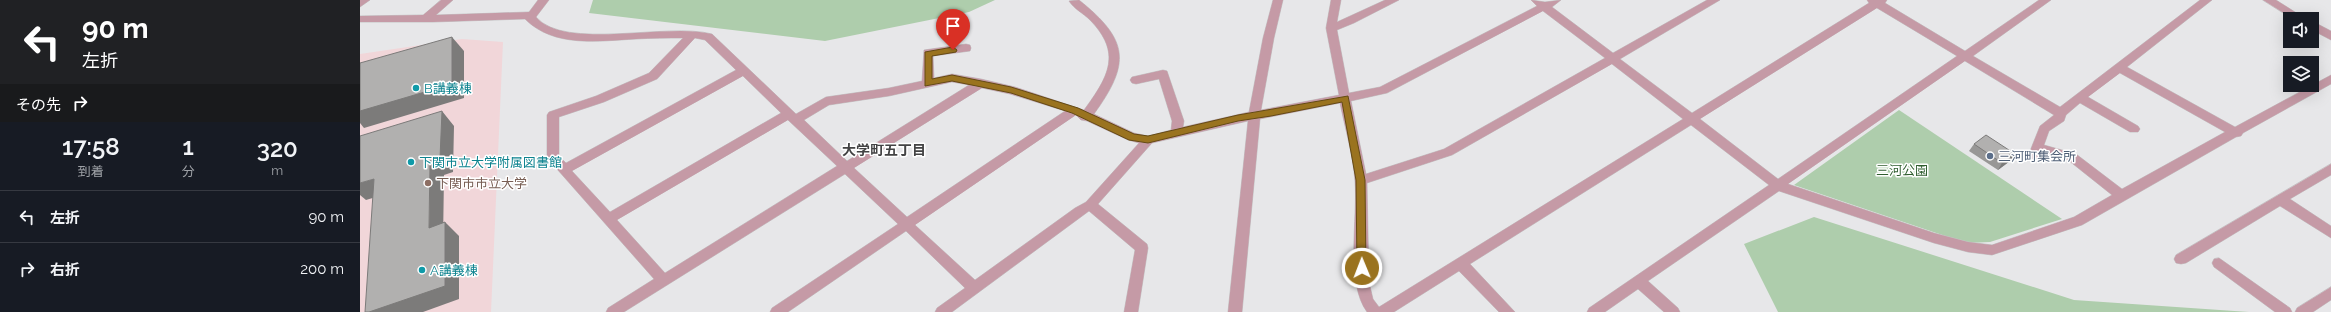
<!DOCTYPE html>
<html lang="ja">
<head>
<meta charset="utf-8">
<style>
  :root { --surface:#171b24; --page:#242831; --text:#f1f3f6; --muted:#9ea1a6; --line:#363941 }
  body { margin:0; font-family:Raleway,"Noto Sans JP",sans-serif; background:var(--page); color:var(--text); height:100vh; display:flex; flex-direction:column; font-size:15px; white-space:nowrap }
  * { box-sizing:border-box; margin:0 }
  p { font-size:13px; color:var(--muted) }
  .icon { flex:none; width:22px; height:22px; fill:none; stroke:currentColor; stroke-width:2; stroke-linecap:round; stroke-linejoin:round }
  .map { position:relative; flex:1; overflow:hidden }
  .drawer { display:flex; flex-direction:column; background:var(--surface); width:360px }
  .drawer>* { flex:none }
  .banner { background:#202124; color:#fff; overflow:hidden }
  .controls { position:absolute; left:1923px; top:12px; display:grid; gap:8px }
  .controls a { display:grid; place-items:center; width:36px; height:36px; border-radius:0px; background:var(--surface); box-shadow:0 4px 16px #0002; font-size:20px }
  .pin { position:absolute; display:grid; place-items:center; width:34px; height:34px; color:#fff; margin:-41px -17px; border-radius:50% 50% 50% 0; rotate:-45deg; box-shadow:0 0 4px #0007 }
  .pin .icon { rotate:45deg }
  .me { position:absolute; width:44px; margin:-22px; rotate:359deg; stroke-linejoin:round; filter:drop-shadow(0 0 3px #0008) }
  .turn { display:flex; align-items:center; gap:14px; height:84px; padding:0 16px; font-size:18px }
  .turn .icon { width:52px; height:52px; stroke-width:2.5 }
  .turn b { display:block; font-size:28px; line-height:34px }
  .then { display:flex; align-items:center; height:38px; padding:0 16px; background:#0003; gap:8px; font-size:15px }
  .eta { display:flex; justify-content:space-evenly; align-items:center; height:68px; text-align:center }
  .eta b { font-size:24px; font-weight:600; line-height:28px }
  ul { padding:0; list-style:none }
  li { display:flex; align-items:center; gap:12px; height:52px; padding:0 16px; border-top:1px solid var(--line) }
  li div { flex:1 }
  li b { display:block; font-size:15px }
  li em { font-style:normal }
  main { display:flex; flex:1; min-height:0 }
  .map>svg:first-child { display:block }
  .education { fill:#f1d6d9 }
  .green { fill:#aecdac }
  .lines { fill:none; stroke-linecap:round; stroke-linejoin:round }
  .minor-casing { stroke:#c5c5c6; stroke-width:1 }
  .minor { fill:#c59aa6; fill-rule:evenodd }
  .wall { fill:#989796 }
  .shaded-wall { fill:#7c7b7a }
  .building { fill:#b1b0af; stroke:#7c7b7a }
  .route { fill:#9a731f; stroke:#644b14 }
  .culture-dot { fill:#0f9aa8; stroke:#fff; stroke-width:1.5 }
  .service-dot { fill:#5c6f8a; stroke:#fff; stroke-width:1.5 }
  .education-dot { fill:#8d6e63; stroke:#fff; stroke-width:1.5 }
  .labels { text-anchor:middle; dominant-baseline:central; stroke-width:3; stroke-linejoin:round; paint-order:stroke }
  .culture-label { font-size:13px; fill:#0d838f; stroke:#fff; text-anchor:start }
  .service-label { font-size:13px; fill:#4e5e75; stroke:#fff; text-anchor:start }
  .park-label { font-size:13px; fill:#2f5d2f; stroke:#fff }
  .education-label { font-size:13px; fill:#785e54; stroke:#fff; text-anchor:start }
  .neighbourhood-label { font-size:14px; font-weight:bold; fill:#434344; stroke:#fff }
</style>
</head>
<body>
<main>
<section class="drawer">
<div class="banner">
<div class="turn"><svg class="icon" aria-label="left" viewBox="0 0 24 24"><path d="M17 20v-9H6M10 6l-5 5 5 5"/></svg><div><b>90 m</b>左折</div></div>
<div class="then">その先<svg class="icon" aria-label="right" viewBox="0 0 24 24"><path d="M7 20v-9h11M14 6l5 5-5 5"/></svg></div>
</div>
<div class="eta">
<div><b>17:58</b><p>到着</p></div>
<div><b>1</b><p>分</p></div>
<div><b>320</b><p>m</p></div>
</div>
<ul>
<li><svg class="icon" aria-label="left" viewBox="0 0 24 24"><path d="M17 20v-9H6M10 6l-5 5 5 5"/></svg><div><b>左折</b></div><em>90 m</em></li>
<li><svg class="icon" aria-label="right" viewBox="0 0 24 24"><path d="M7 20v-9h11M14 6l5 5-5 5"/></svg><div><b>右折</b></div><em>200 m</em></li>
</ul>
</section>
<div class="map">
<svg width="1971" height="312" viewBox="0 0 1971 312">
  <rect width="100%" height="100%" fill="#e7e7e9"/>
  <polygon class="education" points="102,39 143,42 131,312 0,312 0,54"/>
  <g class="green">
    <polygon points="233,0 635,0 609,12 465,41 229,13"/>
    <polygon points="1539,110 1702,219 1630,242 1606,243 1434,185"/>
    <polygon points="1454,217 1714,300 1889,312 1418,312 1384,244"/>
  </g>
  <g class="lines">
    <defs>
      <g id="minor">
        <polygon points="0,0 10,0 0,7"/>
        <path d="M81 0H93L76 15 169 12 178 0H189L176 17C205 51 307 22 352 34L436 114 466 97 529 88 562 81 564 50 606 44 610 45 611 48 610 51 573 56 574 78 592 74 621 79 655 87 724 110C749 76 762 53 730 20 723 13 714 9 709 1L719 0C769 40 771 63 734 114L774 133 788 136 811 130 812 121 799 79 776 84 772 83 770 80 772 77 803 70 807 71 824 121 823 127 889 112 903 38 913 0H923L914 38 901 110 979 95 966 28 971 0H981L977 22 1025 0H1039L994 23 977 30 989 93 1020 87 1177 6 1171 0 1185 2 1201 0 1192 7 1253 53 1347 0H1360L1260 59 1332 113 1509 3 1507 0H1527L1525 3 1605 51 1679 0H1691L1613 56 1700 107 1840 0H1852L1767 67 1875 127 1971 75V84L1883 133 1881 136 1876 137 1722 225 1632 255 1608 252 1574 243 1419 191 1288 281 1318 308 1320 312H1304L1278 289 1245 312H1227L1229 308 1409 185 1331 125 1110 264 1155 312H1139L1099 271 1034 312H1007C985 282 998 218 995 181 993 155 985 128 980 103L900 119 882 312H868L888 121 792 143 738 204 787 244 788 248 778 312H764L775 250 729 211 592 312H575L577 308 605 288 546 231 428 312H410L412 308 538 224 485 174 264 312H246L248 308 294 279 189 160 187 157V115L189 112 236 96 289 73 323 38C307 38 292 38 276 39 238 41 194 48 165 19L73 22H0V16L63 15ZM1517 8 1597 56 1418 179 1340 119ZM1183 11 1245 58 1084 149 1006 174 991 101 1027 93ZM335 38 345 40 376 70 206 163 199 156V117L244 102 297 79ZM1605 61 1694 115 1680 126 1668 156 1670 159H1678L1681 153 1708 160 1752 195 1714 217 1632 245 1608 242 1574 233 1428 184ZM1252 64 1323 119 1019 307 1013 299 1009 282 1007 183 1092 155ZM1760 73 1865 132 1762 189 1716 154 1684 145 1689 131 1704 121 1706 115 1720 103 1770 132H1778L1780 129 1778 126 1728 97ZM383 76 421 113 250 212 212 171ZM592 82 609 85 487 161 444 120 469 105 529 96ZM622 88 650 94 705 111 547 217 494 168ZM716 115 721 120 727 121 768 140 779 143 726 202 715 208 615 280 555 225ZM428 120 477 166 305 273 257 220Z"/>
        <polygon points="1903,0 1916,0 1946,19 1933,19"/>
        <polygon points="1952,21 1971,31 1971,40 1952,30"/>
        <polygon points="1971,164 1971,175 1930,199 1971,226 1971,238 1920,206 1826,263 1821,264 1816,263 1814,259 1816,255"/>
        <polygon points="1859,258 1930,308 1932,312 1915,312 1854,267 1852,263 1854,259"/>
        <polygon points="1971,287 1971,300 1953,312 1935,312 1937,308"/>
      </g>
    </defs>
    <use href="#minor" class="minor-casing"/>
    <use href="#minor" class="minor"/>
  </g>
  <polygon class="wall" points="1614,144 1655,154 1650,161 1638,170 1609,151"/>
  <g class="shaded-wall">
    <polygon points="92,37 104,51 104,98 4,128 0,123 0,111"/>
    <polygon points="82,111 94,126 93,172 84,175 83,242 69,228 70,161"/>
    <polygon points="1655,154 1650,161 1638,170 1642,163"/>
    <polygon points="14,179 29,193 6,200 0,195 0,183"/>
    <polygon points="85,222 99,236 99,299 63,312 9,312"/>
  </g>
  <g class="building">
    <polygon points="92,37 92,84 0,111 0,63"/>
    <polygon points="82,111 80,158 70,161 69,228 85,222 85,286 9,312 5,312 14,179 0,183 0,136"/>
    <polygon points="1626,135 1655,154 1642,163 1614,144"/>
  </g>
  <polygon class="route" points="593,47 597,50 596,52 572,56 572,79 592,75 651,87 718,108 774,134 788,136 878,115 988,96 1005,180 1006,271 1002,272 997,268 996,180 982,102 911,116 878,121 788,143 769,140 712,113 651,93 592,81 565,86 565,52"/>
  <g class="culture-dot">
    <circle cx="56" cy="88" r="4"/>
    <circle cx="51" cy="162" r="4"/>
    <circle cx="62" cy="270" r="4"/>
  </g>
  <circle class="service-dot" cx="1630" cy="156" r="4"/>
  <circle class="education-dot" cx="68" cy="183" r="4"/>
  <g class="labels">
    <g class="culture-label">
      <text x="64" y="88">B講義棟</text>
      <text x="59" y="162">下関市立大学附属図書館</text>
      <text x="70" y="270">A講義棟</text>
    </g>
    <g class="service-label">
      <text x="1638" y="156">三河町集会所</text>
    </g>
    <g class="park-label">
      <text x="1542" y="170">三河公園</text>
    </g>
    <g class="education-label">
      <text x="76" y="183">下関市市立大学</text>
    </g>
    <g class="neighbourhood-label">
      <text x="524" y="150">大学町五丁目</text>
    </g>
  </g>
</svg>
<div class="controls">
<a><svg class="icon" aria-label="sound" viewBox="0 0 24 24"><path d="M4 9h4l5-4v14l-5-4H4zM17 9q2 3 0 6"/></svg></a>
<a><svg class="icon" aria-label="layers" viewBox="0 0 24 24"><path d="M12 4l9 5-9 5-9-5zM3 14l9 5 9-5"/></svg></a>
</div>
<div class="pin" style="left:593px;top:50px;background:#d93025"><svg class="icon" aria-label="arrive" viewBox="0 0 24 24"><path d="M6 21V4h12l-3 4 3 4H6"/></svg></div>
<svg class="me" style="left:1002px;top:268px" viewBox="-20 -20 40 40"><circle r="17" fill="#9a731f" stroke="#fff" stroke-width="3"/><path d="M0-11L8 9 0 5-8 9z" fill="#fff"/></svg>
</div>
</main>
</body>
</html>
